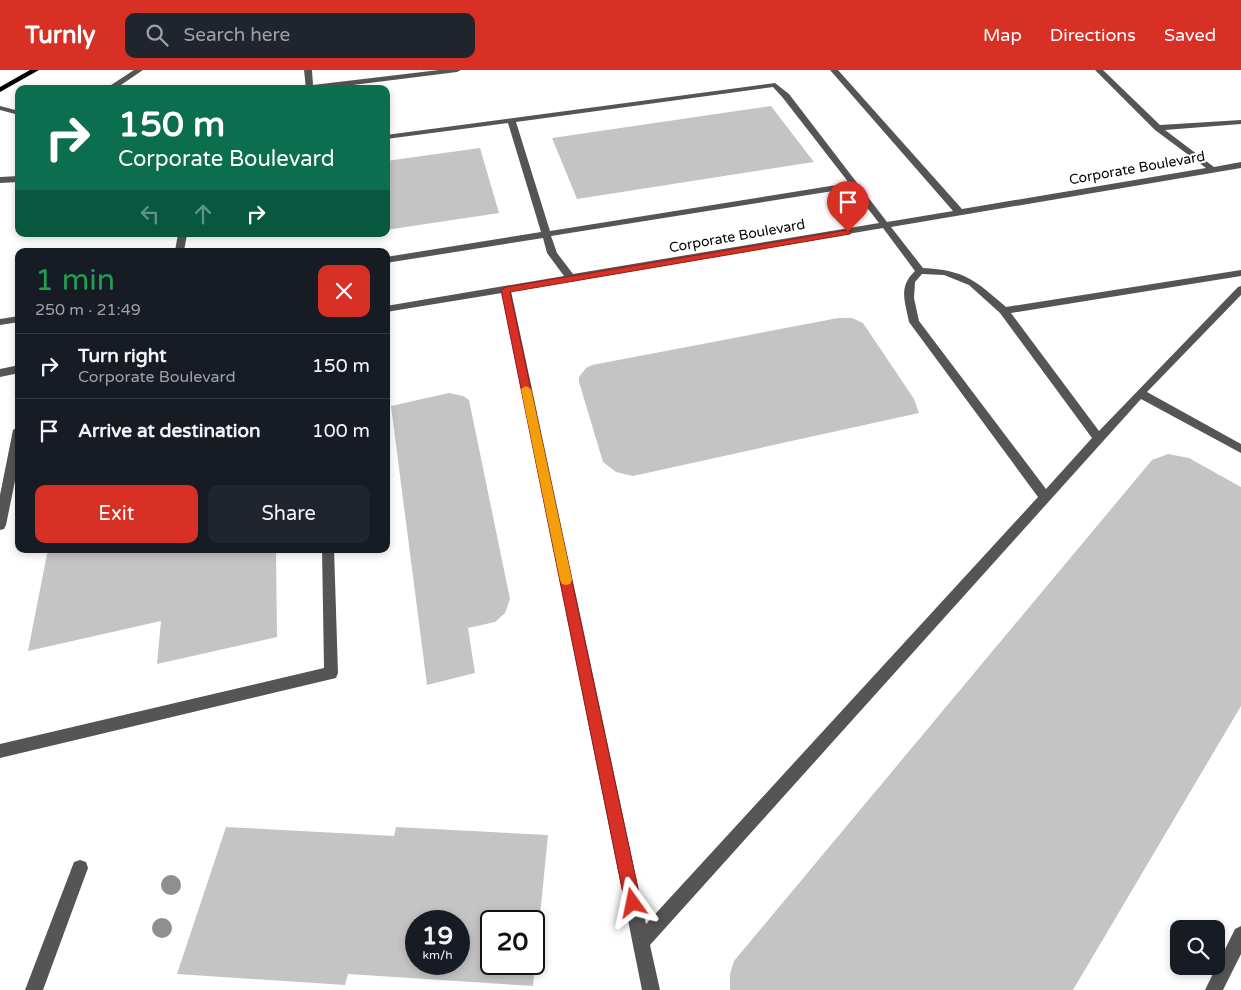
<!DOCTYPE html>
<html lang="en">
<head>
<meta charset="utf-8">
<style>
  :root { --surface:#171b24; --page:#20242c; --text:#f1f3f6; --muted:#9ea1a6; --line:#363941; --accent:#d93025 }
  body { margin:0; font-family:"Varela Round",sans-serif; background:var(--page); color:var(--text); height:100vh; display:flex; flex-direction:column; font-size:19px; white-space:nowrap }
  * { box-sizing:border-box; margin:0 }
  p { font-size:16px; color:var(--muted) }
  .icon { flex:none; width:28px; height:28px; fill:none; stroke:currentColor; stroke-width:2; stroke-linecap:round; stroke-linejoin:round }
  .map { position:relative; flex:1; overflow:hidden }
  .side { position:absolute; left:15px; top:178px; width:375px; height:305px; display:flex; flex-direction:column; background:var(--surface); border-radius:10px; box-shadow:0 2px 8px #0003 }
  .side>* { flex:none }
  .top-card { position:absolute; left:15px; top:15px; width:375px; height:152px; border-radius:10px; box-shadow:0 2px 8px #0003; background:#0b6e4f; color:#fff; overflow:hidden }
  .controls { position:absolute; left:1170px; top:850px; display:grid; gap:10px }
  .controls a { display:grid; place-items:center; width:55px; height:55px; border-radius:10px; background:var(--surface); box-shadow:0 2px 8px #0003; font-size:25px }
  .speed { position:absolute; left:405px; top:840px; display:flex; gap:10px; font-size:25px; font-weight:700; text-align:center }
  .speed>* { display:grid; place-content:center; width:65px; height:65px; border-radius:50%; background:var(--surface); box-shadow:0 2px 8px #0003; line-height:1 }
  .speed small { font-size:12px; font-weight:400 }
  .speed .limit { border:2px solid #111; border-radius:8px; background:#fff; color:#111 }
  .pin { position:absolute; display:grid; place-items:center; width:42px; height:42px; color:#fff; margin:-51px -21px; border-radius:50% 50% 50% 0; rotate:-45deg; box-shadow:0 0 5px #0007 }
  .pin .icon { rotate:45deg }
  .me { position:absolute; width:55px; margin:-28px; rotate:348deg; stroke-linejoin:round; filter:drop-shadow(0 0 4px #0008) }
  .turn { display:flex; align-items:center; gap:18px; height:105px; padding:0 20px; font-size:22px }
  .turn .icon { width:65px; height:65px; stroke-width:2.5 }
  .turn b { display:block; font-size:35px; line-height:42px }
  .lanes { display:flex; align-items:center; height:48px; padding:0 20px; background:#0003; justify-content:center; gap:25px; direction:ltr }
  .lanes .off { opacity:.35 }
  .round { display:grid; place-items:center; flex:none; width:52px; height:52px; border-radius:10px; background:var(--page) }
  .overview { display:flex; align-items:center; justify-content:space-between; height:85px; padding:0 20px }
  h1 { font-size:30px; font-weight:600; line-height:38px; color:#1e9e55 }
  .cta { display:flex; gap:10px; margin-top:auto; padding:10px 20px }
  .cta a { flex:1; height:58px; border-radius:10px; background:var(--accent); color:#fff; font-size:20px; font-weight:600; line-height:58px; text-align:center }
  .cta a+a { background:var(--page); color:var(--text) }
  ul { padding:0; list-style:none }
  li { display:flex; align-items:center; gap:15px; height:65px; padding:0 20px; border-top:1px solid var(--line) }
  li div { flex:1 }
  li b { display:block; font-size:19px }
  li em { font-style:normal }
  header { display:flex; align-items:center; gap:30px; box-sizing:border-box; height:70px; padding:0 25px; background:var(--accent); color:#fff }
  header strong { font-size:24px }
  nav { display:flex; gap:28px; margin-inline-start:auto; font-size:18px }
  .search { width:350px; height:45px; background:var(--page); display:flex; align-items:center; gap:12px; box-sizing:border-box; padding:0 18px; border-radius:10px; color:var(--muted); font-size:19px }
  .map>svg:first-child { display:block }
  .building { fill:#c4c4c4; fill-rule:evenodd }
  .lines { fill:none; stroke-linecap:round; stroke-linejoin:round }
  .minor { fill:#555; fill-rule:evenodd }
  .major { fill:#000; fill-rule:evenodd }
  .tree { fill:#8f8f8f }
  .route { fill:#d93025; stroke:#8d1f18 }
  .slow { fill:#f59e0b }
  .labels { text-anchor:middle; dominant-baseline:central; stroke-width:4; stroke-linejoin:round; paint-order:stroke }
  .far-street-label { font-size:14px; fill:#000; stroke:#fff }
</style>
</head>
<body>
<header>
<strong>Turnly</strong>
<div class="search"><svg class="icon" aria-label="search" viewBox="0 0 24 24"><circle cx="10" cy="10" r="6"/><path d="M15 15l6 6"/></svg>Search here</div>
<nav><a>Map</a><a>Directions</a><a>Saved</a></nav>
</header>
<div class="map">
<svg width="1241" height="920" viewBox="0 0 1241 920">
  <rect width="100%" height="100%" fill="#fff"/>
  <g class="building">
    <polygon points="771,36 814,92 577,129 552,68"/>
    <polygon points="480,78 499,143 386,160 386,91"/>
    <polygon points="838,248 852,248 863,253 914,329 919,343 633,406 616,402 603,392 579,312 579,307 586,298 592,295"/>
    <polygon points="449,323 463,326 469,330 510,529 505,543 495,552 468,558 475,603 427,615 391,336"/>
    <polygon points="1168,384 1189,388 1241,417 1241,636 1073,920 730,920 730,904 734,891 1152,390"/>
    <polygon points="48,479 276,479 277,567 157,594 161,551 28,581"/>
    <path d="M226 757 394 766 396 757 548 765 533 916 348 904 345 915 177 904ZM416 851H459V894H416ZM491 851H534V894H491Z"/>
  </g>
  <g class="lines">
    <g class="minor">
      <polygon points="134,0 143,0 115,19 105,19"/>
      <polygon points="304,0 312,0 313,15 439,0 461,0 457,2 321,19 306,19"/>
      <path d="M830 0H838L962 139 1206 98 1155 60 1095 0H1103L1160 55 1241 50V54L1165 60 1214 97 1241 92V98L891 157 923 198C965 200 976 211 1006 237L1241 200V206L1011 243 1099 361 1238 217 1241 216V225L1147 322 1241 374V383L1141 329 650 875 660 920H642L502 223 386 242V236L564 206 547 183 543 168 386 193V187L541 162 508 53 386 69V65L775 13 789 24 887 152 953 141ZM773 17 783 28 849 113 550 161 516 52ZM852 118 879 153 573 204 557 183 551 166ZM883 158 915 201C898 217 905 231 909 252L1038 427 646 854 511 221ZM922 204 944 205 969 215 1000 243 1092 368 1046 419 919 251 914 228 915 212Z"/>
      <polygon points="0,36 19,41 19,45 0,40"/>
      <polygon points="19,106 19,112 0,113 0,107"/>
      <polygon points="178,164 187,164 184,181 175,181"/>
      <polygon points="19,246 19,252 0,255 0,249"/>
      <polygon points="19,295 19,303 0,307 0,299"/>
      <polygon points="19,356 19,391 6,455 4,459 0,460 0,425 13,360"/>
      <polygon points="322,479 334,479 338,603 336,608 0,688 0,674 324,598"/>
      <polygon points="80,790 86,792 88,798 43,920 25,920 74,792"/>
      <polygon points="1241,856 1241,884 1223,920 1205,920 1235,859"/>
    </g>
    <polygon class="major" points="30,0 39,0 0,22 0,17"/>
  </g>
  <g class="tree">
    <circle cx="171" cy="815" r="10"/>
    <circle cx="162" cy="858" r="10"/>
  </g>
  <polygon class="route" points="848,160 852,162 850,164 510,222 641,833 638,838 633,840 628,838 625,833 501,220 506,217"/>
  <polygon class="slow" points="526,316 531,319 572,510 570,514 566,515 562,514 560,510 521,319"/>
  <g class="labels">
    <g class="far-street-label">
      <text transform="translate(1137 98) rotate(-10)">Corporate Boulevard</text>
      <text transform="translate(737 166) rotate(-10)">Corporate Boulevard</text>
    </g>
  </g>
</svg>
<div class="controls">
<a><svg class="icon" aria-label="search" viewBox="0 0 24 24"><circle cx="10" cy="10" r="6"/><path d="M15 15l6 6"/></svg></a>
</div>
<div class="speed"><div>19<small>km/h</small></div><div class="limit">20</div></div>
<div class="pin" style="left:848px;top:162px;background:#d93025"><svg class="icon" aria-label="arrive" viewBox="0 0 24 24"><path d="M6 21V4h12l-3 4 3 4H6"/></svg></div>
<svg class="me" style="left:633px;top:833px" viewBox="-20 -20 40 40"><path d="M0-17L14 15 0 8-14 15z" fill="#d93025" stroke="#fff" stroke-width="4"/></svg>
<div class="top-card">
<div class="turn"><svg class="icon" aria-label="right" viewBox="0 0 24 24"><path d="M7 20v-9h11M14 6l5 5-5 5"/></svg><div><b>150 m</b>Corporate Boulevard</div></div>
<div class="lanes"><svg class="icon off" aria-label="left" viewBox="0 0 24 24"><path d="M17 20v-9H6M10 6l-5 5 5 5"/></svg><svg class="icon off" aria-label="ahead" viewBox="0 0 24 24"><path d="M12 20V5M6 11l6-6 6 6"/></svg><svg class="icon" aria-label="right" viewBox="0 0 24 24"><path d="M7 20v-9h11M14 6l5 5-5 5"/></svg></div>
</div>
<section class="side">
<div class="overview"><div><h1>1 min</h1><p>250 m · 21:49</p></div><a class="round" style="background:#d93025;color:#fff"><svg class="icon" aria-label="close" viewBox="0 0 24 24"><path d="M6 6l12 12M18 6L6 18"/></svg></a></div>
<ul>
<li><svg class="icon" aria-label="right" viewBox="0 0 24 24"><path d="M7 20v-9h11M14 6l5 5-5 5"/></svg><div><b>Turn right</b><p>Corporate Boulevard</p></div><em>150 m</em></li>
<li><svg class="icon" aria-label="arrive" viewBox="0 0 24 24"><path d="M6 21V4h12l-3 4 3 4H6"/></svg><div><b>Arrive at destination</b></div><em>100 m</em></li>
</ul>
<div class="cta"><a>Exit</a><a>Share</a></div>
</section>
</div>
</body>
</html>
